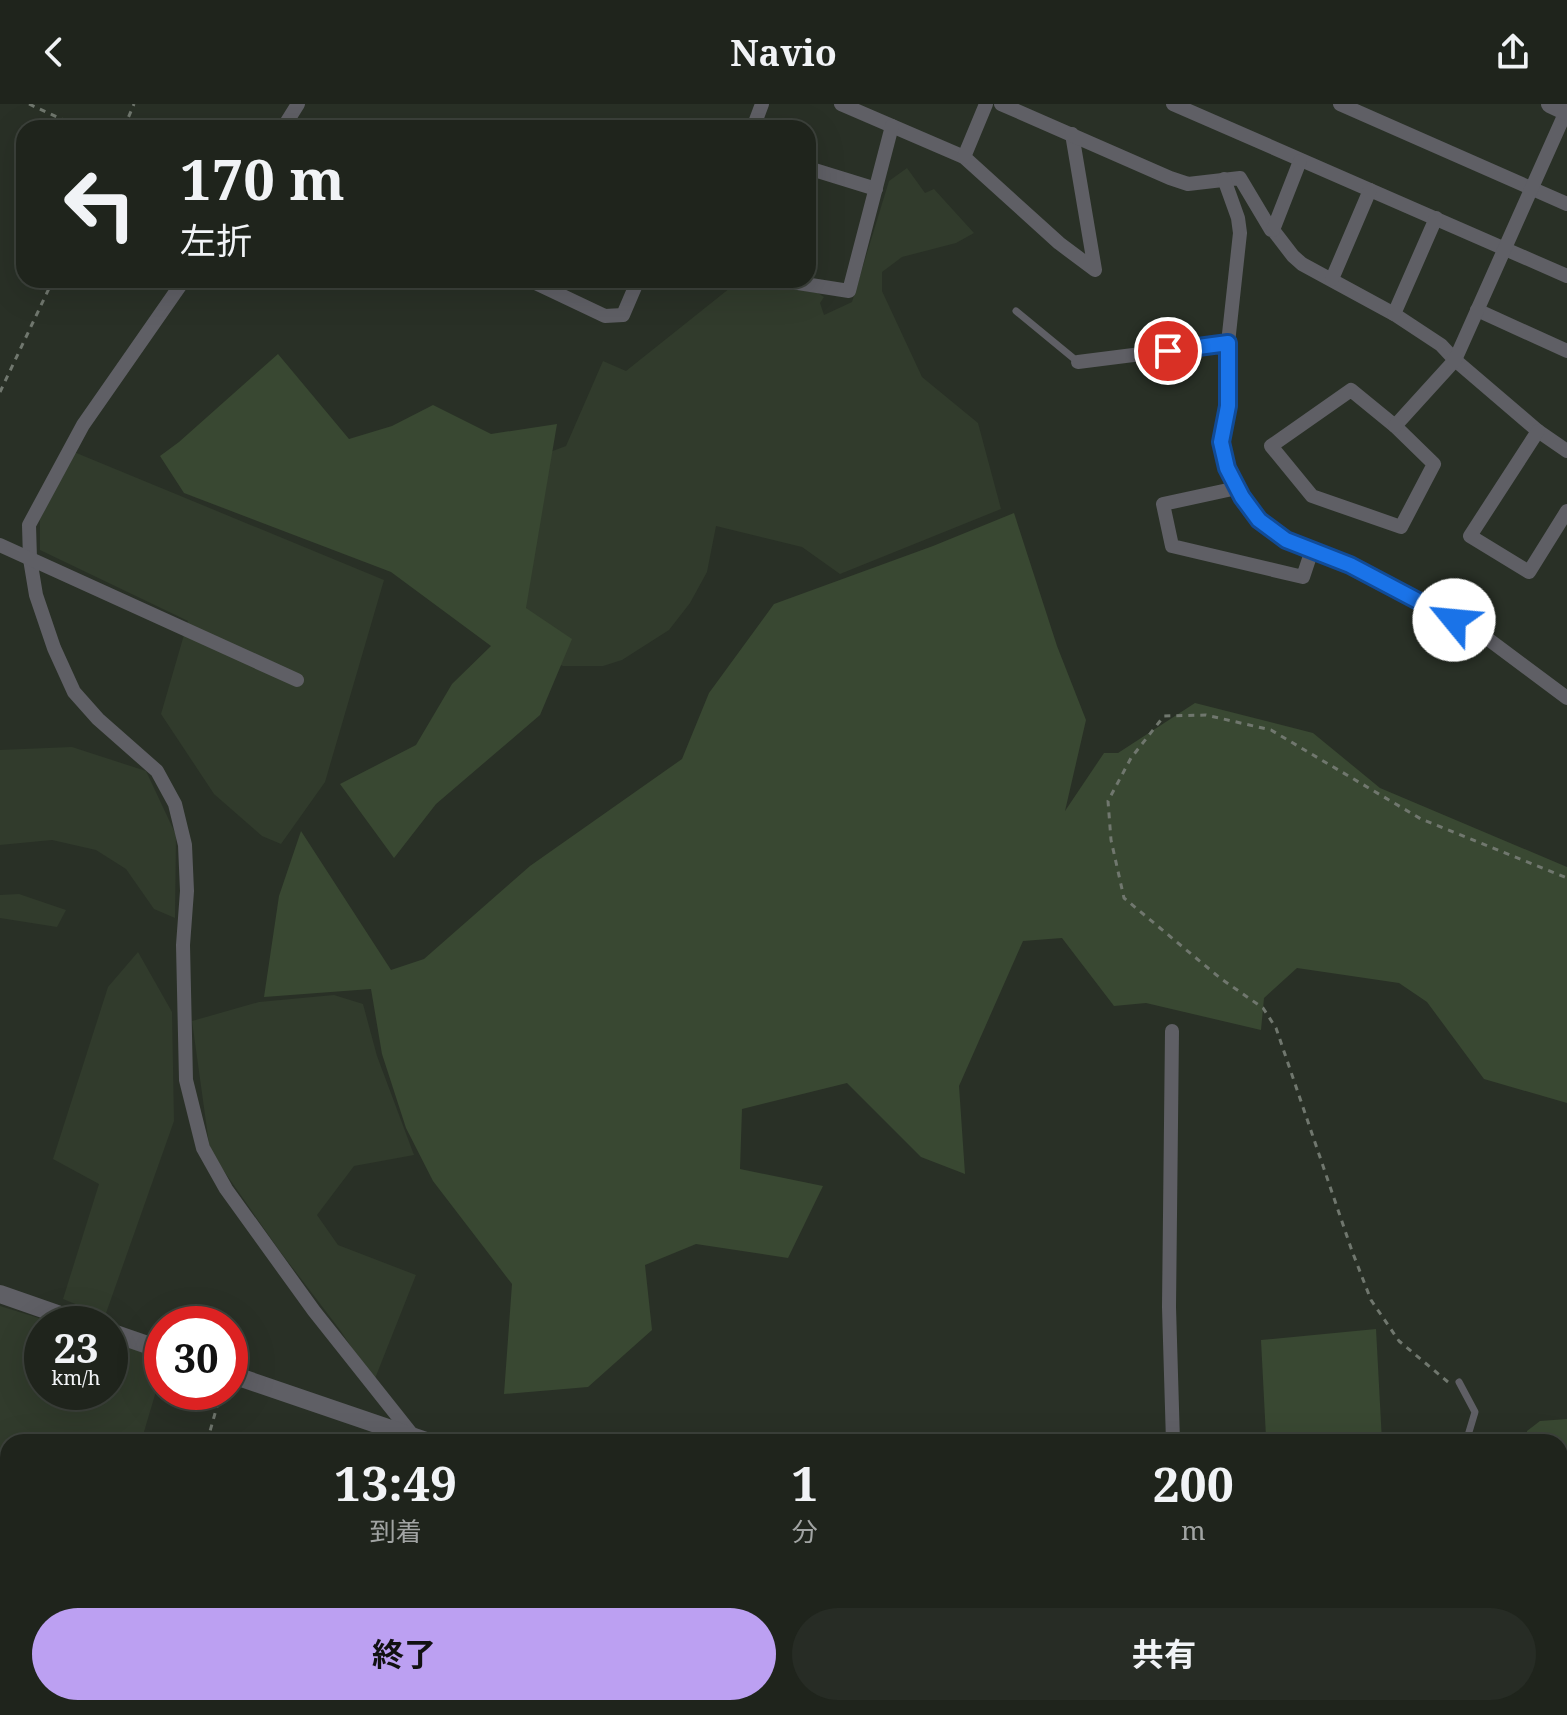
<!DOCTYPE html>
<html lang="ja">
<head>
<meta charset="utf-8">
<style>
  :root { --surface:#1f241c; --page:#272c25; --text:#f1f3f6; --muted:#a1a4a3; --line:#3c413b; --accent:#bca0f2 }
  body { margin:0; font-family:"Noto Serif","Noto Sans JP",serif; background:var(--page); color:var(--text); height:100vh; display:flex; flex-direction:column; font-size:30px; white-space:nowrap }
  * { box-sizing:border-box; margin:0 }
  p { font-size:26px; color:var(--muted) }
  .icon { flex:none; width:44px; height:44px; fill:none; stroke:currentColor; stroke-width:2; stroke-linecap:round; stroke-linejoin:round }
  .map { position:relative; flex:1; overflow:hidden }
  .panel { position:absolute; left:0px; top:1330px; width:1568px; height:282px; display:flex; flex-direction:column; background:var(--surface); border-radius:24px 24px 0 0; box-shadow:0 8px 32px #0002,0 0 0 2px var(--line) }
  .panel>* { flex:none }
  .top-card { position:absolute; left:16px; top:16px; width:800px; height:168px; border-radius:24px; box-shadow:0 8px 32px #0002,0 0 0 2px var(--line); background:#1f241c; color:var(--text); overflow:hidden }
  .speed { position:absolute; left:24px; top:1202px; display:flex; gap:16px; font-size:40px; font-weight:700; text-align:center }
  .speed>* { display:grid; place-content:center; width:104px; height:104px; border-radius:50%; background:var(--surface); box-shadow:0 8px 32px #0002,0 0 0 2px var(--line); line-height:1 }
  .speed small { font-size:20px; font-weight:400 }
  .speed .limit { border:12px solid #d22; background:#fff; color:#111 }
  .pin { position:absolute; display:grid; place-items:center; width:68px; height:68px; color:#fff; margin:-34px; border:4px solid #fff; border-radius:50%; box-shadow:0 2px 8px #0007 }
  .me { position:absolute; width:88px; margin:-44px; rotate:298deg; stroke-linejoin:round; filter:drop-shadow(0 0 6px #0008) }
  .turn { display:flex; align-items:center; gap:28px; height:168px; padding:0 32px; font-size:36px }
  .turn .icon { width:104px; height:104px; stroke-width:2.5 }
  .turn b { display:block; font-size:56px; line-height:68px }
  .eta { display:flex; justify-content:space-evenly; align-items:center; height:136px; text-align:center }
  .eta b { font-size:48px; font-weight:700; line-height:56px }
  .button { display:flex; gap:16px; margin-top:auto; padding:16px 32px }
  .button a { flex:1; height:92px; border-radius:48px; background:var(--accent); color:#111; font-size:32px; font-weight:700; line-height:92px; text-align:center }
  .button a+a { background:var(--page); color:var(--text) }
  header { display:flex; justify-content:space-between; align-items:center; height:104px; padding:0 32px; background:var(--surface); font-size:36px; font-weight:700 }
  .map>svg:first-child { display:block }
  .built { fill:#313b2c }
  .green { fill:#394832 }
  .lines { fill:none; stroke-linecap:round; stroke-linejoin:round }
  .path { stroke:#70776e; stroke-width:3; stroke-dasharray:6 6; stroke-linecap:butt }
  .service { stroke:#5f5f65; stroke-width:7 }
  .minor { stroke:#5f5f65; stroke-width:14 }
  .tertiary { stroke:#5f5f65; stroke-width:18 }
  .route-casing { stroke:#114b97; stroke-width:20 }
  .route { stroke:#1a73e8; stroke-width:14 }
</style>
</head>
<body>
<header><svg class="icon" aria-label="back" viewBox="0 0 24 24"><path d="M15 5l-7 7 7 7"/></svg>Navio<svg class="icon" aria-label="share" viewBox="0 0 24 24"><path d="M12 15V3M7 8l5-5 5 5M5 13v7h14v-7"/></svg></header>
<div class="map">
<svg width="1567" height="1611" viewBox="0 0 1567 1611">
  <rect width="100%" height="100%" fill="#293026"/>
  <g class="built">
    <polygon points="907,64 925,89 934,85 974,129 956,139 902,153 882,168 882,187 922,273 978,319 1001,405 840,470 802,443 716,422 707,468 690,499 669,526 622,556 603,562 563,562 530,547 514,372 542,351 566,342 603,257 626,267 740,176 818,189 824,193 820,199 824,211 852,198 889,77"/>
    <polygon points="74,348 384,476 325,678 281,740 262,732 214,690 161,610 188,517 40,446 40,415"/>
    <polygon points="72,643 146,667 176,731 175,814 154,805 126,765 96,746 52,736 0,741 0,646"/>
    <polygon points="19,790 66,806 57,823 0,814 0,791"/>
    <polygon points="138,848 172,908 174,1017 105,1212 63,1195 99,1080 53,1055 108,883"/>
    <polygon points="334,891 363,900 377,952 414,1051 354,1062 317,1111 338,1141 416,1171 374,1277 340,1226 279,1146 210,1047 192,917 259,898"/>
    <polygon points="0,1202 58,1220 42,1220 42,1288 110,1288 110,1237 162,1253 162,1267 141,1338 8,1338 8,1358 0,1356"/>
  </g>
  <g class="green">
    <polygon points="278,250 349,335 392,322 433,301 491,330 557,320 526,504 572,535 540,611 436,700 394,754 340,680 416,641 452,580 491,542 391,468 184,389 160,352 179,338"/>
    <polygon points="1014,409 1057,542 1086,616 1065,707 1104,649 1118,649 1195,599 1313,629 1380,684 1567,763 1567,999 1484,975 1427,898 1399,879 1297,864 1264,894 1261,926 1146,899 1114,902 1062,834 1023,837 959,982 965,1070 921,1053 847,979 742,1005 740,1065 823,1082 788,1154 696,1140 645,1161 652,1226 588,1283 504,1290 512,1180 433,1077 406,1024 382,950 371,885 264,893 279,792 301,727 391,866 424,855 530,762 682,655 709,589 774,500 933,442"/>
    <polygon points="1376,1225 1382,1338 1288,1338 1266,1333 1261,1236"/>
    <polygon points="1567,1315 1567,1405 1560,1399 1560,1338 1527,1338 1527,1327 1540,1317"/>
    <polygon points="848,1604 957,1604 963,1611 855,1611"/>
  </g>
  <g class="lines">
    <g class="path">
      <polyline points="29,0 81,24"/>
      <polyline points="124,24 134,0"/>
      <polyline points="0,288 53,176"/>
      <polyline points="1448,1278 1399,1237 1371,1196 1352,1147 1276,924 1263,904 1220,874 1124,794 1111,736 1108,697 1131,654 1164,612 1206,611 1271,626 1421,715 1567,774"/>
      <polyline points="207,1338 221,1288"/>
      <polyline points="0,1507 8,1510"/>
      <polyline points="128,1611 130,1604"/>
    </g>
    <g class="service">
      <polyline points="1016,207 1078,258"/>
      <polyline points="1459,1278 1475,1308 1466,1338"/>
      <polyline points="1560,1569 1567,1575"/>
      <polyline points="525,1611 526,1604"/>
    </g>
    <g class="minor">
      <polyline points="841,0 964,53 1059,139 1095,166 1072,30"/>
      <polyline points="1001,0 1170,74 1188,80 1240,74 1271,126 1273,126 1293,152 1302,160 1394,210 1441,241 1455,256 1538,327 1567,347"/>
      <polyline points="1173,0 1567,172"/>
      <polyline points="1340,0 1567,100"/>
      <polyline points="283,24 298,0"/>
      <polyline points="753,24 762,0"/>
      <polyline points="964,53 986,0"/>
      <polyline points="808,64 876,85"/>
      <polyline points="1224,75 1238,114 1240,129 1228,239 1228,302 1221,338 1227,364 1242,393 1259,416 1286,436 1350,461 1480,529 1567,594"/>
      <polyline points="1273,126 1300,57"/>
      <polyline points="1332,175 1370,86"/>
      <polyline points="184,176 83,321 29,421 30,455 36,491 54,544 74,588 98,615 157,667 175,700 185,741 187,787 183,841 186,976 203,1044 226,1085 314,1207 414,1333"/>
      <polyline points="529,176 605,212 623,211 638,176"/>
      <polyline points="779,176 849,187 892,22"/>
      <polyline points="1477,206 1567,247"/>
      <polyline points="1394,210 1436,114"/>
      <polyline points="1078,258 1228,239"/>
      <polygon points="1351,286 1395,322 1434,360 1401,423 1312,392 1271,342"/>
      <polyline points="1395,322 1455,256 1567,5"/>
      <polyline points="1538,327 1470,432 1529,468 1567,407"/>
      <polyline points="1237,384 1163,400 1172,442 1303,473 1312,446"/>
      <polyline points="0,441 297,576"/>
      <polyline points="1172,927 1169,1203 1173,1338"/>
      <polyline points="350,1611 361,1604"/>
      <polyline points="1294,1611 1297,1604"/>
    </g>
    <g class="tertiary">
      <polyline points="1550,0 1567,8"/>
      <polyline points="0,1190 86,1220"/>
      <polyline points="110,1228 162,1246"/>
      <polyline points="230,1270 429,1338"/>
      <polyline points="1426,1604 1443,1611"/>
    </g>
  </g>
  <g class="lines">
    <defs>
      <polyline id="route" points="1168,247 1228,239 1228,302 1221,338 1227,364 1242,393 1259,416 1286,436 1350,461 1454,516"/>
    </defs>
    <use href="#route" class="route-casing"/>
    <use href="#route" class="route"/>
  </g>
</svg>
<div class="speed"><div>23<small>km/h</small></div><div class="limit">30</div></div>
<div class="pin" style="left:1168px;top:247px;background:#d93025"><svg class="icon" aria-label="arrive" viewBox="0 0 24 24"><path d="M6 21V4h12l-3 4 3 4H6"/></svg></div>
<svg class="me" style="left:1454px;top:516px" viewBox="-20 -20 40 40"><circle r="19" fill="#fff"/><path d="M0-13L10 11 0 6-10 11z" fill="#1a73e8"/></svg>
<div class="top-card">
<div class="turn"><svg class="icon" aria-label="left" viewBox="0 0 24 24"><path d="M17 20v-9H6M10 6l-5 5 5 5"/></svg><div><b>170 m</b>左折</div></div>
</div>
<section class="panel">
<div class="eta">
<div><b>13:49</b><p>到着</p></div>
<div><b>1</b><p>分</p></div>
<div><b>200</b><p>m</p></div>
</div>
<div class="button"><a>終了</a><a>共有</a></div>
</section>
</div>
</body>
</html>
